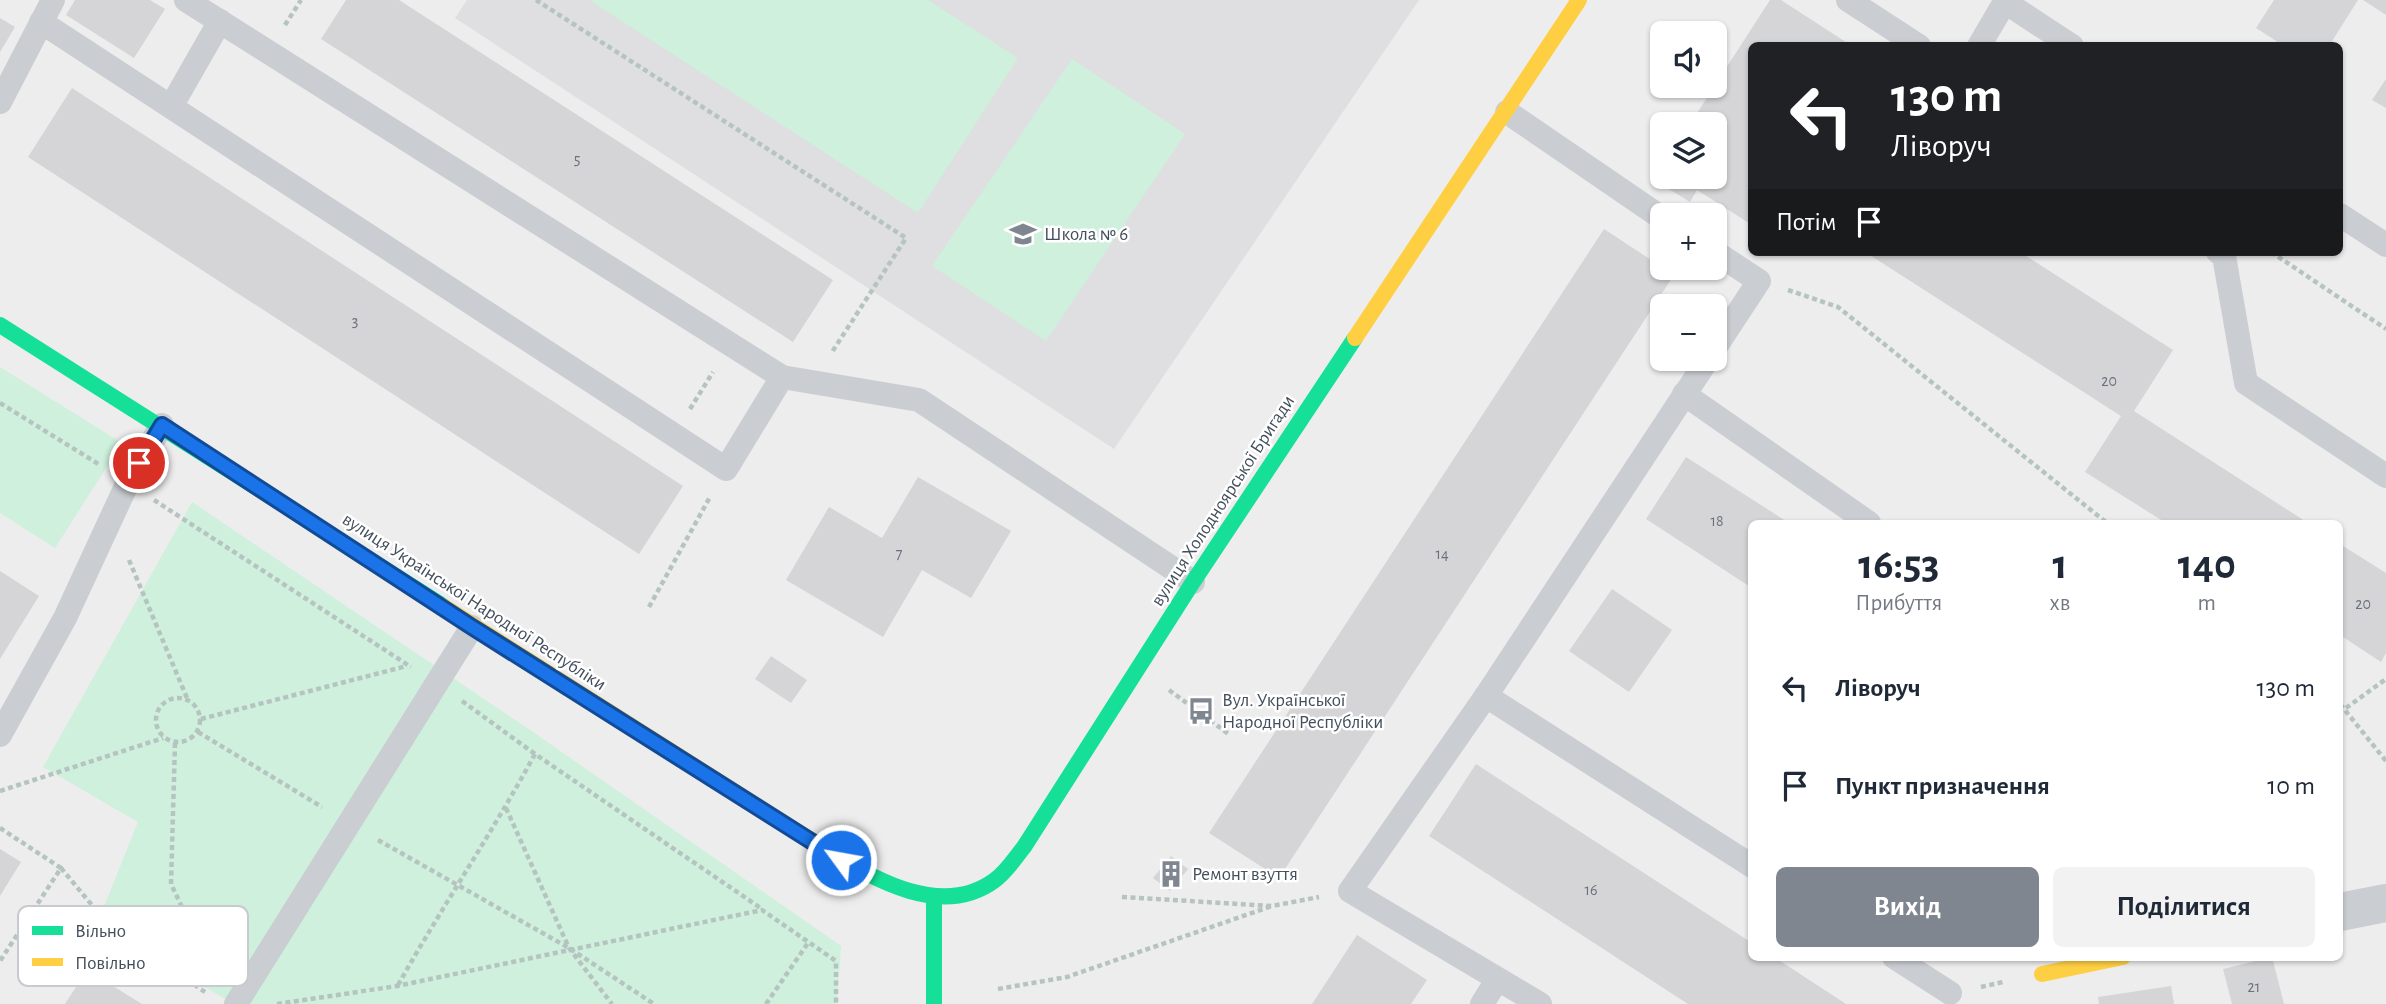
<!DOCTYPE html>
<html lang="uk">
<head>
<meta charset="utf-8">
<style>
  :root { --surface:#fff; --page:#f2f2f3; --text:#1f2937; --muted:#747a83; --accent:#7f868f }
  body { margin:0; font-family:"Alegreya Sans",sans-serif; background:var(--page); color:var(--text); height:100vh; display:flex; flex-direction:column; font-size:26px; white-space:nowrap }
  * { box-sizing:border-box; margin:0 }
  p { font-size:23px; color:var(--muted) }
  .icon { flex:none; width:38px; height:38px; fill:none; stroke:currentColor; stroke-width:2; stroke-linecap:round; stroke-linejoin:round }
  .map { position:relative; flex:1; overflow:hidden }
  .drawer { position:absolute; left:1748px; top:520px; width:595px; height:441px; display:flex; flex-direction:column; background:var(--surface); border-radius:10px; box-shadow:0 2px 5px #0004 }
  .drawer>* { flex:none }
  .top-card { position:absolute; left:1748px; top:42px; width:595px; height:214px; border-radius:10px; box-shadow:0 2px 5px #0004; background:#202124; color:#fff; overflow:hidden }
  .buttons { position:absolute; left:1650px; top:21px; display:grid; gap:14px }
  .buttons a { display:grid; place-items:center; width:77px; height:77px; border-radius:10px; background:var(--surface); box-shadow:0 2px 5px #0004; font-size:35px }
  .pin { position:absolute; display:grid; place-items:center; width:60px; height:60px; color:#fff; margin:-30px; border:4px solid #fff; border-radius:50%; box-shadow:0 2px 7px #0007 }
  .me { position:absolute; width:77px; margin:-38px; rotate:302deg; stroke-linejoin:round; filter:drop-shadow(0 0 5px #0008) }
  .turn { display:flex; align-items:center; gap:24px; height:147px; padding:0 28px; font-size:32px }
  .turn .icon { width:91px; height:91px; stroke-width:2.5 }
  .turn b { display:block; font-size:49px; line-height:60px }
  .then { display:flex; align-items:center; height:66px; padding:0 28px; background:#0003; gap:14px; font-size:26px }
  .eta { display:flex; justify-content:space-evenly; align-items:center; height:119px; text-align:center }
  .eta b { font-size:42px; font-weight:600; line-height:49px }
  .primary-button { display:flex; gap:14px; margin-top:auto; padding:14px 28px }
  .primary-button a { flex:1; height:80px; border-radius:10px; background:var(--accent); color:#fff; font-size:28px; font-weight:600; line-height:80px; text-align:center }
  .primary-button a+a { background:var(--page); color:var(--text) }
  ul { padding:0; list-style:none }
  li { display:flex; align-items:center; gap:21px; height:98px; padding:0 28px }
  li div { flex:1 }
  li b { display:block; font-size:26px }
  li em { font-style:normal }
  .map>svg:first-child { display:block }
  .education { fill:#dfdee0 }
  .green { fill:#cef0dc }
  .building { fill:#d5d5d7 }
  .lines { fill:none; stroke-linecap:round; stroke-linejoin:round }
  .path { stroke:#b5c4c0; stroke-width:4.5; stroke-dasharray:5 3.5; stroke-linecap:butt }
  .lane { stroke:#caced2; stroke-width:24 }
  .street { stroke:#caced2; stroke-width:38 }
  .fast { stroke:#16e098; stroke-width:16 }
  .slow { stroke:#ffcf43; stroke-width:16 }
  .route-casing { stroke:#114b97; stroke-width:18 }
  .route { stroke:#1a73e8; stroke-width:12 }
  .labels { text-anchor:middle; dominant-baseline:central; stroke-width:5; stroke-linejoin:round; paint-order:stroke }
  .number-label { font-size:16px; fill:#69727c }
  .poi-label { font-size:19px; fill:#434f5c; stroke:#fff; text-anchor:start }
  .street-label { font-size:19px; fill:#434f5c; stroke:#fff }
  .key { fill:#fff; stroke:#c7cace; stroke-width:2 }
  .key-label { font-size:19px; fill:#434f5c }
</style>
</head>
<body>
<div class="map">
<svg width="2386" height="1004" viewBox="0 0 2386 1004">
  <rect width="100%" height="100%" fill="#eeeded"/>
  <polygon class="education" points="467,0 1419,0 1114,449 455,18"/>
  <g class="green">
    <polygon points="589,0 928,0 1018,58 918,213"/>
    <polygon points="1072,59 1185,134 1046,341 932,266"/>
    <polygon points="0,367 122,443 55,548 0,513"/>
    <polygon points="192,502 533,732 841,946 837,1004 234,1004 97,924 138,822 43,767"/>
  </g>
  <g class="building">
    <polygon points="75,0 150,0 165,9 134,58 66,15"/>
    <polygon points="346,0 399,0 833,280 793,342 321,39"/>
    <polygon points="1770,0 1781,0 1852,46 1752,46 1752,225 1697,190 1690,202 1654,180 1662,166 1662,177 1715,177 1715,124 1690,124"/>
    <polygon points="2274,0 2358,0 2329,46 2284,46 2256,28"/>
    <polygon points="2363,0 2386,0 2386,15"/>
    <polygon points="0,18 15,27 0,52"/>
    <polygon points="2386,79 2386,108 2372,100"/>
    <polygon points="72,88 683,486 639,554 28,157"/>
    <polygon points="1604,229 1674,275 1279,878 1209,833"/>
    <polygon points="1865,252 2020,252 2173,350 2134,411 2308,523 2166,523 2085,472 2121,416"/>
    <polygon points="1686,457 1789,523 1752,523 1752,588 1646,519"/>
    <polygon points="918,477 1011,531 971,598 922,570 883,637 786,580 829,507 882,538"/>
    <polygon points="2340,544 2386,573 2386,653 2381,662 2340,635"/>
    <polygon points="0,571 39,596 0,659"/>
    <polygon points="1612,589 1672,630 1629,692 1569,651"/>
    <polygon points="771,656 807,680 791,703 755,679"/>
    <polygon points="1476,764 1752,943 1752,957 1774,957 1846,1004 1688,1004 1429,836"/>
    <polygon points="0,849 21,862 0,896"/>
    <polygon points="1171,856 1188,869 1170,891 1153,878"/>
    <polygon points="1357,935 1427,980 1411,1004 1312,1004"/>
    <polygon points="2272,957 2284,1004 2232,1004 2223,969"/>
    <polygon points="87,970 142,1004 65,1004"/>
    <polygon points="2171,986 2174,1004 2099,1004 2098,997"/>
  </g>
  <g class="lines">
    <g class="path">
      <polyline points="536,0 906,238 832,352"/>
      <polyline points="285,25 301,0"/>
      <polyline points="2271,252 2386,329"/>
      <polyline points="1788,290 1838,307 2107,523"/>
      <polyline points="0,403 100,465"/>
      <polyline points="690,409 713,372"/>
      <polyline points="154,500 411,667"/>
      <polyline points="129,560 187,698"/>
      <polyline points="649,607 710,497"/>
      <polyline points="1169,690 1230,735"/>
      <circle cx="178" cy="720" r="22"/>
      <polyline points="462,701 535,754"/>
      <polyline points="2340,704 2386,761"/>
      <polyline points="2346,708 2386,679"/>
      <polyline points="201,719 407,666"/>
      <polyline points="198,732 322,807"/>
      <polyline points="175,743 171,884 215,977"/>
      <polyline points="0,791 163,738"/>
      <polyline points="506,808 569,948 612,1004"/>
      <polyline points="0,828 61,868 0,961"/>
      <polyline points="378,840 569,948 654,1004"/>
      <polyline points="61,868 111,928 205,992"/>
      <polyline points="1122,897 1272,906 1319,897"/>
      <path d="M398 985C442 907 492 833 535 754L762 909"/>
      <polyline points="1981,987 2003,982"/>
      <polyline points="998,989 1067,977 1272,906"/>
      <polyline points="277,1004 397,986 762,910 836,961 836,1004"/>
      <polyline points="766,1004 808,943"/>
    </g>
    <g class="lane">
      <polyline points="186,0 782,377 919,400 1193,582"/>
      <polyline points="1848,0 1919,46"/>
      <polyline points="2005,2 2072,46"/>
      <polyline points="41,22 726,469 782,377"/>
      <polyline points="1979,46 2006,0"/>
      <polyline points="0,102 53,0"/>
      <polyline points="172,105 220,21"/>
      <polyline points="1507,112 1662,218"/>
      <polyline points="2340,215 2386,245"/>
      <polyline points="1715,252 1759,281 1715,348"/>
      <polyline points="2218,252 2224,256 2246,383 2386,476"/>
      <polyline points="1684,394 1869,523"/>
      <polyline points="1486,696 1752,866"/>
      <polyline points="0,735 65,618 128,482 162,425"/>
      <polyline points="1894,957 1950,993"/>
      <polyline points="236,1004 472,627"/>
      <polyline points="1482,1004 1497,980"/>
      <polyline points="1540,1004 1350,891 1486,696 1708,359"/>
    </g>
    <polyline class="street" points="2340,912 2386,903"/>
    <g class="fast">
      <polyline points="0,325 443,606"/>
      <path d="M828 851C875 880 943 919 995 880 1007 871 1015 858 1024 847L1193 582 1355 338"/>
      <polyline points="934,897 934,1004"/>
    </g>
    <g class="slow">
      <polyline points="1355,338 1579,0"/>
      <polyline points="443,606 828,851"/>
      <polyline points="2042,974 2123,957"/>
    </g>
  </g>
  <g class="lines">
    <defs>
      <polyline id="route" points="139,463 162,425 472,627 841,860"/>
    </defs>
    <use href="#route" class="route-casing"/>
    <use href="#route" class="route"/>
  </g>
  <defs>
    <symbol id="school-bare" viewBox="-9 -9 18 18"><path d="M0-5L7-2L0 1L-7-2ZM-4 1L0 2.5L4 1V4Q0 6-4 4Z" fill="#7f868f" stroke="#fff" stroke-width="2.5" paint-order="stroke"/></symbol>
    <symbol id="bus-bare" viewBox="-9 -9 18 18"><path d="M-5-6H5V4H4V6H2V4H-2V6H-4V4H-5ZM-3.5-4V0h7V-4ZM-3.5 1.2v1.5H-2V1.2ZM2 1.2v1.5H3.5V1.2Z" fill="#7f868f" stroke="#fff" stroke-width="2.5" paint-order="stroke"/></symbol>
    <symbol id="building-bare" viewBox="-9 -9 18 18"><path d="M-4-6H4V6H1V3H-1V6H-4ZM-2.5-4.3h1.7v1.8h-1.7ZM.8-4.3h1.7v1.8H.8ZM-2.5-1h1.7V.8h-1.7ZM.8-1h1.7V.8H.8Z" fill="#7f868f" stroke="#fff" stroke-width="2.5" paint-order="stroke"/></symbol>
  </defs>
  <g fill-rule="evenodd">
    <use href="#school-bare" x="1004" y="215" width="38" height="38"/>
    <use href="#bus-bare" x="1182" y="692" width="38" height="38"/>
    <use href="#building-bare" x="1152" y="855" width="38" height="38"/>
  </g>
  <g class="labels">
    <g class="number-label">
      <text x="577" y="159">5</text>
      <text x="355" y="321">3</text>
      <text x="2109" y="381">20</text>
      <text x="1717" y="521">18</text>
      <text x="899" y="554">7</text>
      <text x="1442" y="554">14</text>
      <text x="2363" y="604">20</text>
      <text x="1591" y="890">16</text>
      <text x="2254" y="987">21</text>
    </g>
    <g class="poi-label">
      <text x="1044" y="234">Школа № 6</text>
      <text x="1222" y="700">Вул. Української<tspan x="1222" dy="22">Народної Республіки</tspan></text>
      <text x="1192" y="874">Ремонт взуття</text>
    </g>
    <g class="street-label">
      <text transform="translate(1223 501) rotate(-57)">вулиця Холодноярської Бригади</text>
      <text transform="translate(474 602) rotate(33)">вулиця Української Народної Республіки</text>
    </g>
  </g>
  <rect x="18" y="906" width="230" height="80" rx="10" class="key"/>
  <rect x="32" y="926" width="31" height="9" fill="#16e098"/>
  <rect x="32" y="958" width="31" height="8" fill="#ffcf43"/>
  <g class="key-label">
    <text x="75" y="937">Вільно</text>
    <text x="75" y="969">Повільно</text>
  </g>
</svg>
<div class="buttons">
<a><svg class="icon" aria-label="sound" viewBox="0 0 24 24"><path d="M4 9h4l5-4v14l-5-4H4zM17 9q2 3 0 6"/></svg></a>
<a><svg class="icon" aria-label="layers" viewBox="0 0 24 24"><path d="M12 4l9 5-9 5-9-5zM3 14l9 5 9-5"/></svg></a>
<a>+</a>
<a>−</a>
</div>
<div class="pin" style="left:139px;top:463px;background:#d93025"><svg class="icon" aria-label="arrive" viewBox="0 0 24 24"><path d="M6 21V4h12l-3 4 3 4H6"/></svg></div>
<svg class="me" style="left:841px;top:860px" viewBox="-20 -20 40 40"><circle r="17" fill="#1a73e8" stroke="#fff" stroke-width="3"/><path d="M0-11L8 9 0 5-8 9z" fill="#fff"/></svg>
<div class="top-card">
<div class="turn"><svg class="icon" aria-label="left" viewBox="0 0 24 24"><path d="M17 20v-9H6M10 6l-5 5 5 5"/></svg><div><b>130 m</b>Ліворуч</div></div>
<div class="then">Потім<svg class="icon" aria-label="arrive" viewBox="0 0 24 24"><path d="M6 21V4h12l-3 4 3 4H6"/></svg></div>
</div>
<section class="drawer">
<div class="eta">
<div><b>16:53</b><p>Прибуття</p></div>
<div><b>1</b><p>хв</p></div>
<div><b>140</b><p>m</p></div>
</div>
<ul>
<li><svg class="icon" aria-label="left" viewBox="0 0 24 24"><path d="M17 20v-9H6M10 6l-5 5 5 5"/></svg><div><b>Ліворуч</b></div><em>130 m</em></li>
<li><svg class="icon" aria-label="arrive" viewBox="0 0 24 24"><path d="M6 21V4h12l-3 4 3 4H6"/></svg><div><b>Пункт призначення</b></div><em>10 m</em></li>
</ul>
<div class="primary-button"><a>Вихід</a><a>Поділитися</a></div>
</section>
</div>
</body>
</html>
